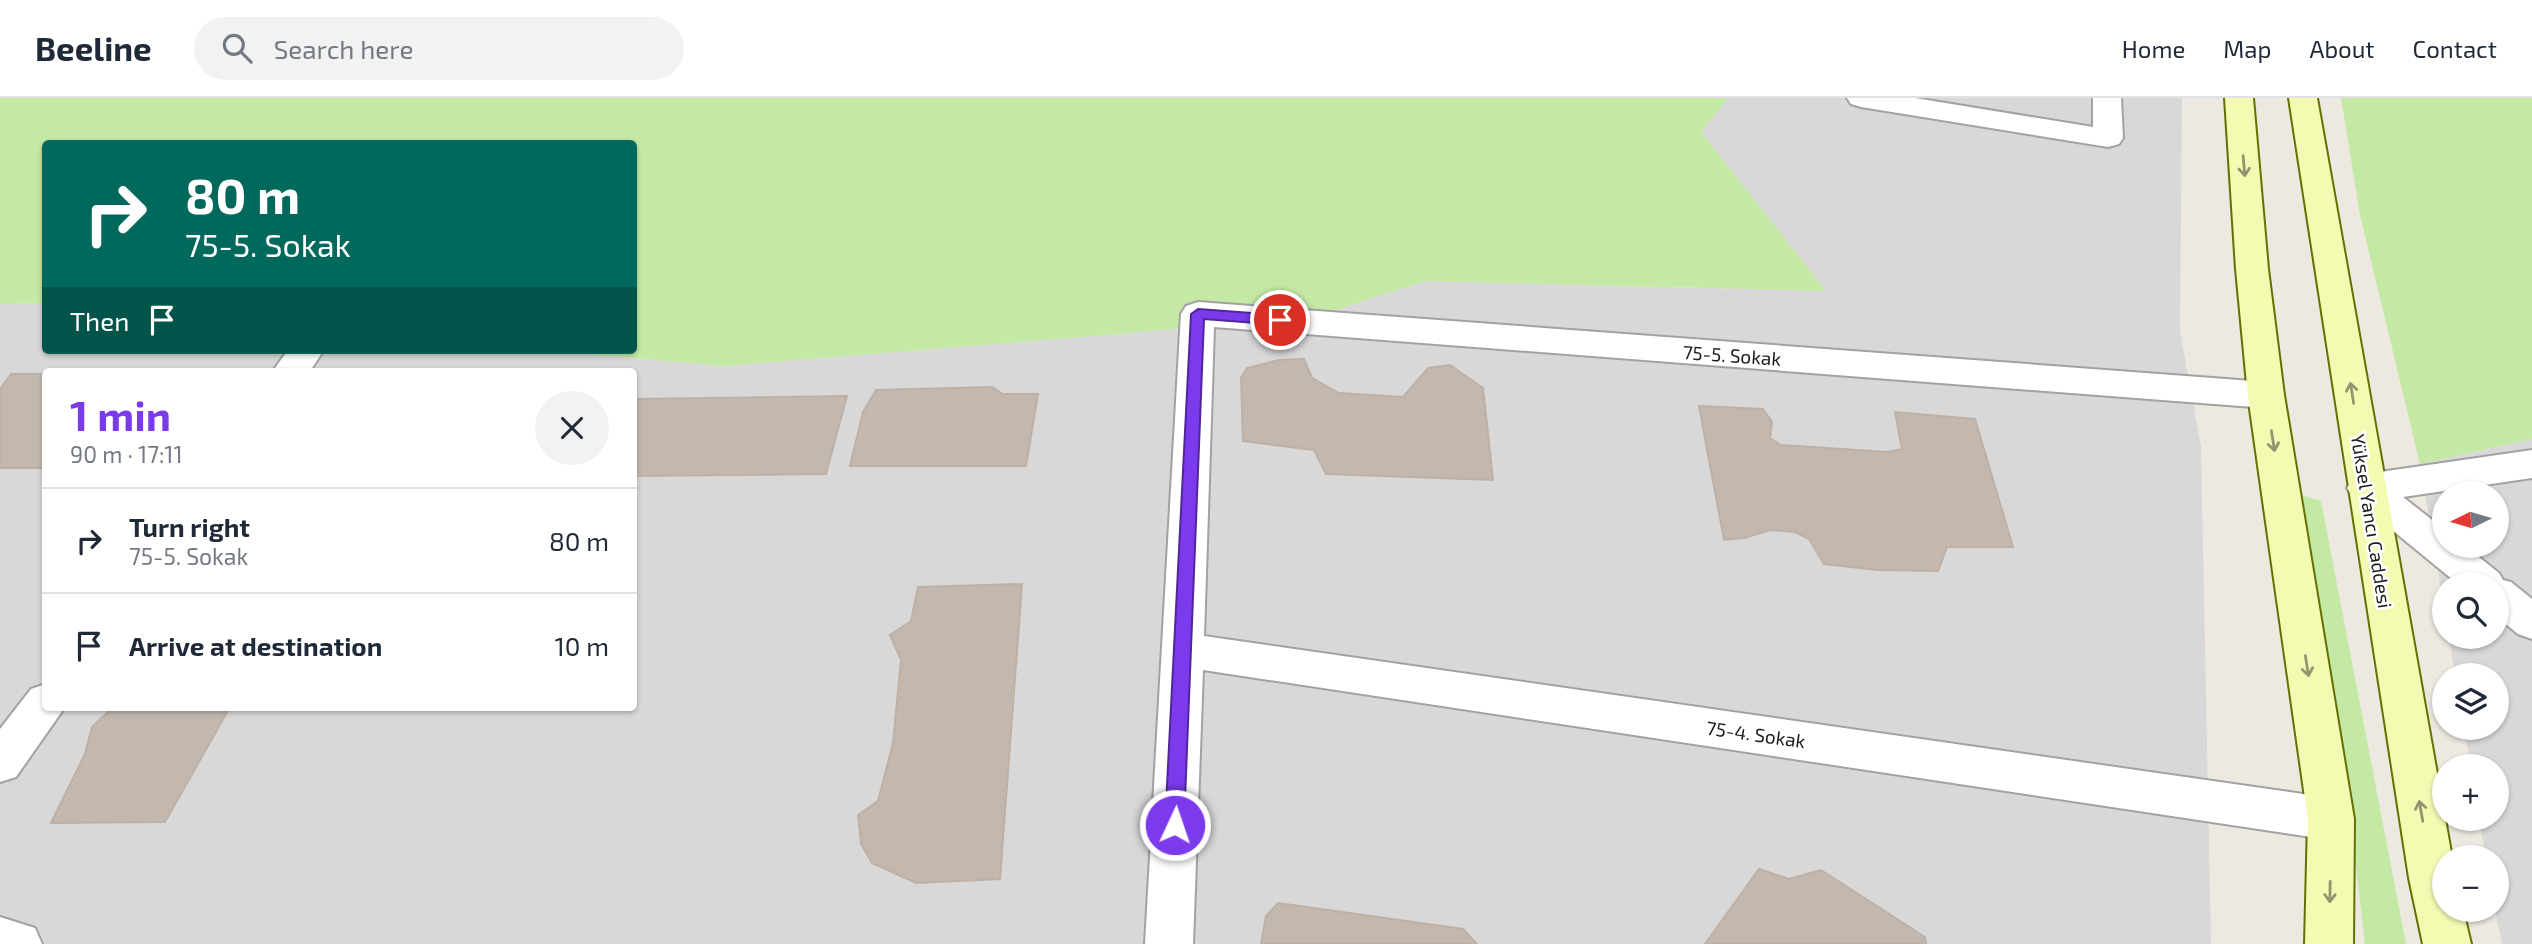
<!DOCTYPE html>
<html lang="en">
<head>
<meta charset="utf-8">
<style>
  :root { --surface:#fff; --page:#f2f2f3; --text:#1f2937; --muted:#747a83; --line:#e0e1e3; --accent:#7c3aed }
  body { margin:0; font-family:"Exo 2",sans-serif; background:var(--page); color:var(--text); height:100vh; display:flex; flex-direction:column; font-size:26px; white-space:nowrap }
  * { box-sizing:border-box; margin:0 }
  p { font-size:23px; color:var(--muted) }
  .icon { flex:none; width:38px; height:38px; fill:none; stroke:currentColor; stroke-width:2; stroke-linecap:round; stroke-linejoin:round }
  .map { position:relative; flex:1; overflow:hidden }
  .panel { position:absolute; left:42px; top:270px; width:595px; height:343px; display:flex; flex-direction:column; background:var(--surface); border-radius:7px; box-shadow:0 2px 5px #0004 }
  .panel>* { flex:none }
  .banner { position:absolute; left:42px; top:42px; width:595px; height:214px; border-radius:7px; box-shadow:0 2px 5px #0004; background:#00695c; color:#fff; overflow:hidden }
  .needle { width:46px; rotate:265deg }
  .fabs { position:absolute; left:2432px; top:383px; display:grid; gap:14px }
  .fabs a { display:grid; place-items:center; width:77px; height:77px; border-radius:50%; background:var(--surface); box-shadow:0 2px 5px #0004; font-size:35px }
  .pin { position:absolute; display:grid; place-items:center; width:60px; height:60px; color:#fff; margin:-30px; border:4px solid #fff; border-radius:50%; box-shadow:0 2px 7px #0007 }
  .me { position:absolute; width:77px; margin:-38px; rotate:3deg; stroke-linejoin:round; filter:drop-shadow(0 0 5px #0008) }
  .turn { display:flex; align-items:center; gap:24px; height:147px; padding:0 28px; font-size:32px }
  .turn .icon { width:91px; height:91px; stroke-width:2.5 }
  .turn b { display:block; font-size:49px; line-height:60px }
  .then { display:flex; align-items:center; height:66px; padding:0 28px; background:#0003; gap:14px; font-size:26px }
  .round { display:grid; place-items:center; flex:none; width:74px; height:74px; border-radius:37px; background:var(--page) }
  .summary { display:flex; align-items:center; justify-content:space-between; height:119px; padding:0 28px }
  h1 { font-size:42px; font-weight:700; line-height:52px; color:var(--accent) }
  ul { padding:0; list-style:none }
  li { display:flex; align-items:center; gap:21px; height:105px; padding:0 28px; border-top:2px solid var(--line) }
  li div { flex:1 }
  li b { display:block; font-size:26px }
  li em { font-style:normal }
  header { display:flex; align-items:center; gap:42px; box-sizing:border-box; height:98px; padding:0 35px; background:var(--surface); border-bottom:2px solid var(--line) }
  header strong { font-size:33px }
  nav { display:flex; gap:38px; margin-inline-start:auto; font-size:24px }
  .search { width:490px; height:63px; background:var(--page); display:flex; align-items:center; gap:18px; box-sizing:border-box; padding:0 24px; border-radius:38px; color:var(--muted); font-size:26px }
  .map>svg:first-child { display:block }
  .residential { fill:#d9d8d8; fill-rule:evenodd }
  .grass { fill:#c4e9a5 }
  .building { fill:#c2b8b0; stroke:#bfb0a3; stroke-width:2 }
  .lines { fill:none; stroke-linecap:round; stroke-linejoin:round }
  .minor-casing { stroke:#a2a2a2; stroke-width:4 }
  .secondary-casing { stroke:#627103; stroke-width:4 }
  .minor { fill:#fff; fill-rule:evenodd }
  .secondary { fill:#f4fab2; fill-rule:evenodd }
  .oneway { stroke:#92966e }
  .route { fill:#7c3aed; stroke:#51269a; stroke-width:2 }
  .labels { text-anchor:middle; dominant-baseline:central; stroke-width:5; stroke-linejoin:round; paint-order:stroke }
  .street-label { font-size:19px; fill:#1b1b1b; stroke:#fff }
</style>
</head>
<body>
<header>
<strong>Beeline</strong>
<div class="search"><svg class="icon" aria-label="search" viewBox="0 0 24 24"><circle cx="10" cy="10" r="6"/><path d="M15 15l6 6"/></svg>Search here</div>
<nav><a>Home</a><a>Map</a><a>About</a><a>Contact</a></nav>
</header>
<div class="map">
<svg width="2532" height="846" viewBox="0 0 2532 846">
  <rect width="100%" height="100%" fill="#ede9e0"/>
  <g class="residential">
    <path d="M1728 0H2182L2180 233 2201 349 2211 846H0V206L45 205 46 252H544L723 268 1132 235 1323 216 1425 183 1825 193 1701 34ZM46 273H634V609H46Z"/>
    <path d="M2532 341V846H2502L2495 812H2497V760L2486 759 2479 721H2497V668H2471L2464 630H2497V578L2455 577 2449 539H2497V486H2445V514L2420 366ZM2445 396H2497V448H2445Z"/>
  </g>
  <g class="grass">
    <polygon points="0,0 1728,0 1701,34 1826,193 1425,183 1323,216 1132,235 723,268 544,252 634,252 634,46 46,46 45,205 0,206"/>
    <polygon points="2341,0 2532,0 2532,341 2420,366 2360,117"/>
    <polygon points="2298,396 2321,403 2406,846 2365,846 2348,702"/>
  </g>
  <g class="building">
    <polygon points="1304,261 1312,280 1339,295 1403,299 1428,270 1450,267 1483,290 1493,382 1326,376 1314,352 1243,343 1241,280 1247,270 1279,262"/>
    <polygon points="11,276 46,276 46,370 0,370 0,291"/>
    <polygon points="992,289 1003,296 1038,296 1026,368 850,368 863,314 876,292"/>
    <polygon points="847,298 826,376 634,378 634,301"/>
    <polygon points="1699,308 1763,311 1772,324 1770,340 1781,347 1887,354 1902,351 1895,314 1975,321 2013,449 1947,449 1938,473 1878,472 1824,466 1809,441 1795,434 1771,432 1744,440 1724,442"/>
    <polygon points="1022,486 1000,781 916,785 872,765 861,746 858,717 878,703 893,645 901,562 890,537 911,523 918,489"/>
    <polygon points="113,609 230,609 165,724 51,725 85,656 92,629"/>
    <polygon points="1759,771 1789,781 1821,772 1925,839 1926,846 1705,846"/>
    <polygon points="1278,805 1463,831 1477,846 1261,846 1266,818"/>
  </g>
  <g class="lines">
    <defs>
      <g id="minor">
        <polygon points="1847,0 1915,0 2093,29 2093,0 2121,0 2123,40 2119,46 2108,49 1861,9 1851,6"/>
        <polygon points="1198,204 2266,284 2279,288 2284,297 2279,306 2266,310 1214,229 1204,538 2331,700 2347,706 2354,721 2347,736 2331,742 1203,572 1193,846 1145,846 1181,216 1186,208"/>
        <polygon points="288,252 324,252 310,273 273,273"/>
        <polygon points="2532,352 2532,380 2403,399 2445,432 2445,448 2465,448 2499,475 2503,482 2511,484 2532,501 2532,541 2518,536 2497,519 2497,486 2458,486 2353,400 2347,390 2353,380 2366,376"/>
        <polygon points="46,586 46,609 65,609 16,679 0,684 0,631 31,591"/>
        <polygon points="0,819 35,830 42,846 0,846"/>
      </g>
      <g id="secondary">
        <polygon points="2225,0 2253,0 2268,171 2284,297 2354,721 2353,846 2305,846 2308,721 2248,297 2236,171"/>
        <polygon points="2289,0 2317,0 2452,760 2445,760 2445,812 2463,812 2471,846 2423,846 2409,780"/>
      </g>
    </defs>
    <use href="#minor" class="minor-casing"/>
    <use href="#secondary" class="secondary-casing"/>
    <use href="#minor" class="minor"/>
    <use href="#secondary" class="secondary"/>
  </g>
  <defs><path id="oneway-shaft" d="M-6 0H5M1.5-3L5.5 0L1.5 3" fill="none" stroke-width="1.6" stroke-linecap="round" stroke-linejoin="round" transform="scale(1.75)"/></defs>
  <g class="oneway">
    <use href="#oneway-shaft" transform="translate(2244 68) rotate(85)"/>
    <use href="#oneway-shaft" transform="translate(2352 295) rotate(-99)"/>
    <use href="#oneway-shaft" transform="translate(2273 343) rotate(81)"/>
    <use href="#oneway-shaft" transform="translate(2307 568) rotate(81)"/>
    <use href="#oneway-shaft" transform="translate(2421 713) rotate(-100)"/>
    <use href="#oneway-shaft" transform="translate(2330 794) rotate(91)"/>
  </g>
  <polygon class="route" points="1198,211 1280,217 1287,222 1280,227 1204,221 1184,727 1181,734 1175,736 1168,734 1165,727 1191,216"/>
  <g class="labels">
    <g class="street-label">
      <text transform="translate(1732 257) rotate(4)">75-5. Sokak</text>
      <text transform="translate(2372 423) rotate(81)">Yüksel Yancı Caddesi</text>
      <text transform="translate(1756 636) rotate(8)">75-4. Sokak</text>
    </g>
  </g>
</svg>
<div class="fabs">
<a><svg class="needle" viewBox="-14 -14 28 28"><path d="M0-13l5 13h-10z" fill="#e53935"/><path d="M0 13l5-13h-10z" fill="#747a83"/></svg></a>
<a><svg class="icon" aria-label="search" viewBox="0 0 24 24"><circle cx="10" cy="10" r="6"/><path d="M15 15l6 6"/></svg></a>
<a><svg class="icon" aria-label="layers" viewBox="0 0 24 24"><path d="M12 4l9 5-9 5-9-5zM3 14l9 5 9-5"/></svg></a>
<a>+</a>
<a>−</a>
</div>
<div class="pin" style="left:1280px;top:222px;background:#d93025"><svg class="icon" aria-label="arrive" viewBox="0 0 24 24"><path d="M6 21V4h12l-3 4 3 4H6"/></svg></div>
<svg class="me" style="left:1175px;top:727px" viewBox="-20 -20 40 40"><circle r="17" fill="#7c3aed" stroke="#fff" stroke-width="3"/><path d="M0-11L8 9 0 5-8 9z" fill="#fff"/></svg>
<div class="banner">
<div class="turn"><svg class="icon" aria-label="right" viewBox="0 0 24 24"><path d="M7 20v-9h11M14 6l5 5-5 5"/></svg><div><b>80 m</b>75-5. Sokak</div></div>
<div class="then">Then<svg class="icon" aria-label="arrive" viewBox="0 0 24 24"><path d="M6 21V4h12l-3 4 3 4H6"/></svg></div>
</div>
<section class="panel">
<div class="summary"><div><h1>1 min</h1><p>90 m · 17:11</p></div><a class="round"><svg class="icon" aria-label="close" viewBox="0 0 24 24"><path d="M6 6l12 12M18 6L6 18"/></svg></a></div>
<ul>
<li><svg class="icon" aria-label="right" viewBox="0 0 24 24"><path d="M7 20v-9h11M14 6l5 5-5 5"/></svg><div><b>Turn right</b><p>75-5. Sokak</p></div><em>80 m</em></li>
<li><svg class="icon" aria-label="arrive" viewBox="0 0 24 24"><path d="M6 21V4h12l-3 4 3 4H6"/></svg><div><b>Arrive at destination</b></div><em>10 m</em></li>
</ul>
</section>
</div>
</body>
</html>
